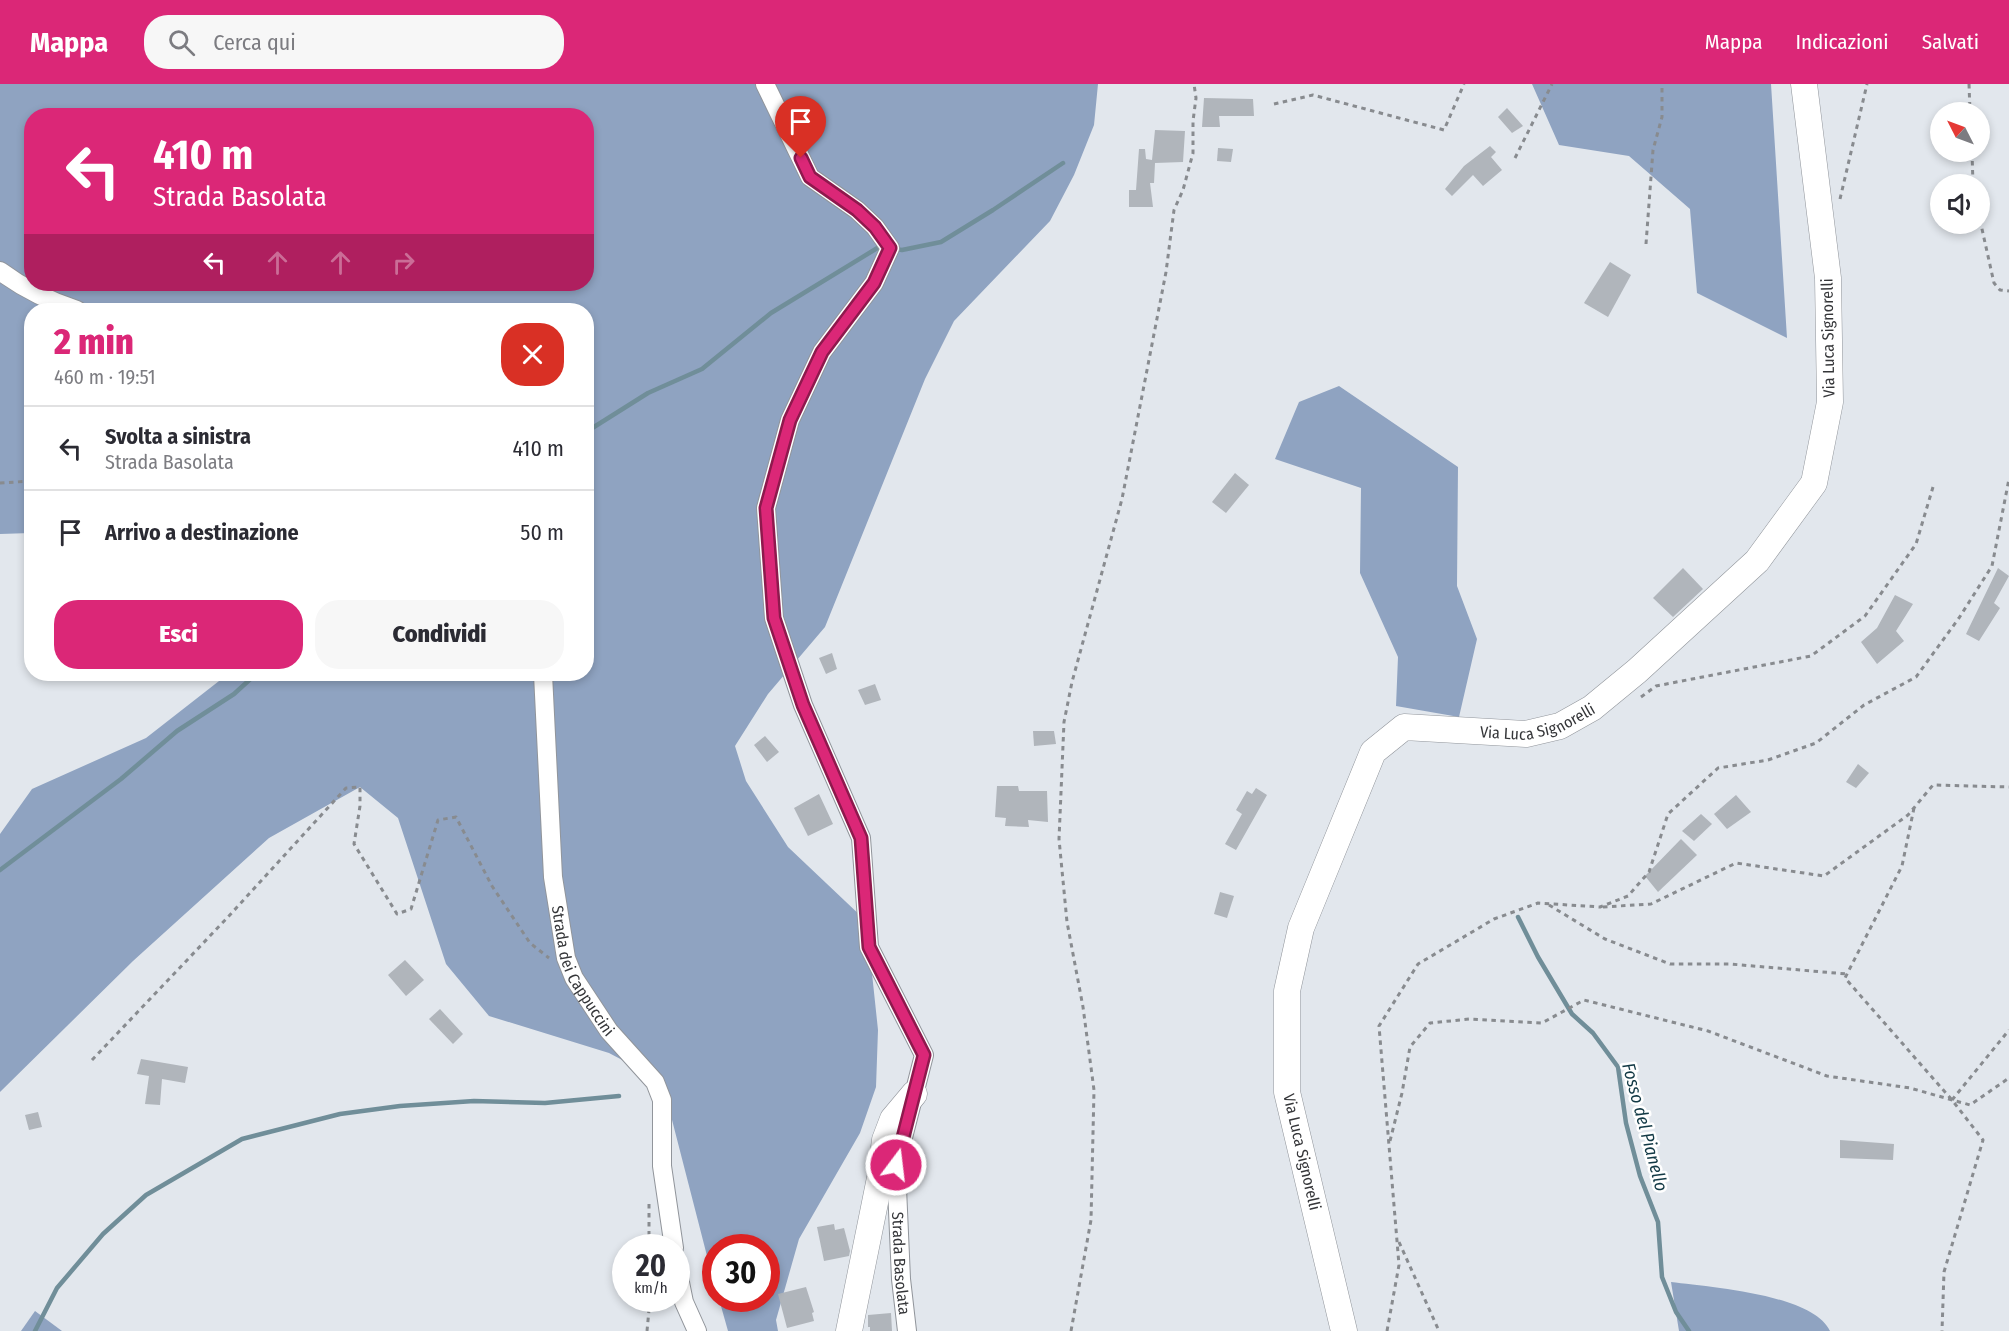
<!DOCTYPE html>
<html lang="it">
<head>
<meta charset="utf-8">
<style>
  :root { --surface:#fff; --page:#f7f7f7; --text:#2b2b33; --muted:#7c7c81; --line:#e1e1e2; --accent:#db2777 }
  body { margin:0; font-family:"Fira Sans Condensed",sans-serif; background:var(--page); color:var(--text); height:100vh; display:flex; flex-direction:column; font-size:22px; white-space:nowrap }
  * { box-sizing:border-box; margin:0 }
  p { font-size:20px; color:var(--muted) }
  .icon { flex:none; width:33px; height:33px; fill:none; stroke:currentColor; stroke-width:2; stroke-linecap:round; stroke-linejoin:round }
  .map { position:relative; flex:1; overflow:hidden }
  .sheet { position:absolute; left:24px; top:219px; width:570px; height:378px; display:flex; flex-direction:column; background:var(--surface); border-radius:24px; box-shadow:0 3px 9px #0003 }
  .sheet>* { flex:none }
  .guide { position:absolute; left:24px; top:24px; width:570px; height:183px; border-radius:24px; box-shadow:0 3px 9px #0003; background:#db2777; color:#fff; overflow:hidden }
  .needle { width:39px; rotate:312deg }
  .controls { position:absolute; left:1930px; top:18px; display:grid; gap:12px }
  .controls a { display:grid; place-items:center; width:60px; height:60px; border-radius:50%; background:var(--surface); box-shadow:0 3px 9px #0003; font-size:30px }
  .speed { position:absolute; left:612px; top:1150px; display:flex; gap:12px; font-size:30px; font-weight:700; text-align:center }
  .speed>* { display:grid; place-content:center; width:78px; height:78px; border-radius:50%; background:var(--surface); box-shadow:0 3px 9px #0003; line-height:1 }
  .speed small { font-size:15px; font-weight:400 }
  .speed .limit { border:9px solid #d22; background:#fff; color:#111 }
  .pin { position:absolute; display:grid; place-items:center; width:51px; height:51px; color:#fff; margin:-62px -26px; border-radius:50% 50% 50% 0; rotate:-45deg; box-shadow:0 0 6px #0007 }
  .pin .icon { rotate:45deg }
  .me { position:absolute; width:66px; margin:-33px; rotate:15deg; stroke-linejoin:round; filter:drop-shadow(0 0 4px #0008) }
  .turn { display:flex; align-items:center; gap:21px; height:126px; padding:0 30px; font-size:27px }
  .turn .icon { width:78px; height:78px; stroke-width:2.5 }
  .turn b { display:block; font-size:42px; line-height:51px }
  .lanes { display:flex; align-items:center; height:57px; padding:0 30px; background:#0003; justify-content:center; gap:30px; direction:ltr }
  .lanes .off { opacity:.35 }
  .round { display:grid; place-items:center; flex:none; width:63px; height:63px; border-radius:24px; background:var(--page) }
  .summary { display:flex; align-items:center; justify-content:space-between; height:102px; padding:0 30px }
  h1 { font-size:36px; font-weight:800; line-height:45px; color:var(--accent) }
  .primary-button { display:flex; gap:12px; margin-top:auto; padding:12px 30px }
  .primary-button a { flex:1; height:69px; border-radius:24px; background:var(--accent); color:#fff; font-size:24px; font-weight:800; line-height:69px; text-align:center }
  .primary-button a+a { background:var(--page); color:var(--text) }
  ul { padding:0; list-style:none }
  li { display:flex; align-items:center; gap:18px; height:84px; padding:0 30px; border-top:2px solid var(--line) }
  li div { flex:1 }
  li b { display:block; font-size:22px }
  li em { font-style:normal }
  header { display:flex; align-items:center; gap:36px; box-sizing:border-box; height:84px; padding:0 30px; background:var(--accent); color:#fff }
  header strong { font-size:28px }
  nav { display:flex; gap:33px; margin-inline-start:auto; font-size:21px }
  .search { width:420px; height:54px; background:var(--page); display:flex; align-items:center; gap:15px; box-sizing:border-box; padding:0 21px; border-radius:24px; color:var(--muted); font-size:22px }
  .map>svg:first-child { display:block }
  .forest { fill:#8fa3c1; fill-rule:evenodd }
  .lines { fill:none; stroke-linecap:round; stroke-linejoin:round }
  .stream { stroke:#708e99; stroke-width:4.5 }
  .building { fill:#b0b5bb }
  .street-casing { stroke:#91959b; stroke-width:20 }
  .secondary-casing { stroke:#91959b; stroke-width:27 }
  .path { stroke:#888b8f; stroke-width:3; stroke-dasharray:4.5 4.5; stroke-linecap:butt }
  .street { stroke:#fff; stroke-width:18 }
  .secondary { stroke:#fff; stroke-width:26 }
  .route-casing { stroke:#8e194d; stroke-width:15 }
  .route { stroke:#db2777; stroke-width:10 }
  .labels { text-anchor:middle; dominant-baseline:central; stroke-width:5; stroke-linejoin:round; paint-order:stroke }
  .street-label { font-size:16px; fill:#353639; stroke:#fff }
  .water-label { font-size:18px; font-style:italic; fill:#123945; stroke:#fff }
</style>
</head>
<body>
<header>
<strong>Mappa</strong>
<div class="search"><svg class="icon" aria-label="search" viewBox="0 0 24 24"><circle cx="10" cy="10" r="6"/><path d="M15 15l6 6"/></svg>Cerca qui</div>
<nav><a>Mappa</a><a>Indicazioni</a><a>Salvati</a></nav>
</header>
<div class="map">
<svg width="2009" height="1247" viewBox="0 0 2009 1247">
  <rect width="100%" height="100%" fill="#e2e7ed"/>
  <g class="forest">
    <path d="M0 0H1098L1094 41 1074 91 1050 137 954 237 925 295 825 543 768 610 735 662 746 697 788 763 864 835 871 880 878 946 876 1003 860 1049 799 1155 776 1236 778 1247H728L719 1215H766V1164H716L715 1203 662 997 609 969 489 932 446 880 398 734 360 703 269 754 133 877 0 1008V750L32 705 146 654 228 590H586V226H32L31 449 0 450ZM32 32H586V200H32Z"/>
    <polygon points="1532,0 1771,0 1787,254 1697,209 1690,125 1629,72 1559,61"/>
    <polygon points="1339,302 1458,383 1457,502 1477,555 1459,633 1396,622 1398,573 1360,489 1361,404 1275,375 1299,318"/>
    <path d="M1671 1198C1709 1203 1813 1210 1830 1247H1679Z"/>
    <polygon points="35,1227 62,1247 21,1247"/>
  </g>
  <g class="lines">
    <g class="stream">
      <polyline points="895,165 902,166 941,158 993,126 1063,79"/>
      <polyline points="586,348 648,309 702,285 771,229 879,163 883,164"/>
      <polyline points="0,786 121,695 177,647 234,610 256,590"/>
      <polyline points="1518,833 1538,873 1572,930 1593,949 1618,983 1626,1039 1640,1092 1658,1138 1662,1193 1676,1228 1689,1247"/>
      <polyline points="35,1247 57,1204 103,1150 146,1111 242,1055 340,1030 400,1022 474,1017 545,1019 619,1012"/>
    </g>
  </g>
  <g class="building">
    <polygon points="1204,14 1253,15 1254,32 1219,32 1220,43 1202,43"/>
    <polygon points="1507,24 1523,42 1512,49 1498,33"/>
    <polygon points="1155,46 1185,47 1183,78 1155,79 1154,99 1150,99 1153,123 1129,123 1129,106 1136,106 1139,65 1145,65 1146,75 1152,76"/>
    <polygon points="1490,62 1496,68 1491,73 1502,86 1483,102 1473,91 1452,112 1445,105 1464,82"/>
    <polygon points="1218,64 1233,65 1231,78 1217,77"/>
    <polygon points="1610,178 1631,191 1608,233 1584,219"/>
    <polygon points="1235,389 1249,401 1226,429 1212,418"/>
    <polygon points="1683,484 1703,505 1673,533 1653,514"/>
    <polygon points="1998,484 2009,492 1994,519 2000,524 1979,557 1966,550"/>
    <polygon points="1895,511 1913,520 1896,547 1904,557 1877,580 1861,558 1877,544"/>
    <polygon points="832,569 837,585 826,590 819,574"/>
    <polygon points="875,600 881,616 865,621 858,606"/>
    <polygon points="1033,647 1054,647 1056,660 1034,662"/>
    <polygon points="765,652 779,668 767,678 754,661"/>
    <polygon points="1858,680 1869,689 1856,704 1846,698"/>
    <polygon points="997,702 1018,702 1019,707 1047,707 1048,738 1028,736 1029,743 1005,742 1006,734 995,733"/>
    <polygon points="1256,704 1267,711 1236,766 1225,760 1242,730 1236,726 1247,707 1252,710"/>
    <polygon points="819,710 833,740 808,752 794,724"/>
    <polygon points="1736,711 1751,728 1727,745 1714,730"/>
    <polygon points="1701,730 1712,740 1694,757 1682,747"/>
    <polygon points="1681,755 1697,771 1658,808 1645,792"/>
    <polygon points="1220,808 1234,812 1227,834 1214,830"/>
    <polygon points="405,876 424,896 406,912 388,891"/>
    <polygon points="440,925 463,950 453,960 429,935"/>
    <polygon points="141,975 188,983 185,999 162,995 160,1021 145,1020 149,992 137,990"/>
    <polygon points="38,1028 42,1043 29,1046 25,1031"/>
    <polygon points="1840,1056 1894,1060 1893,1076 1840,1074"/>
    <polygon points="834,1140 835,1146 844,1144 850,1167 849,1172 824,1177 817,1143"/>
    <polygon points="806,1203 814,1228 812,1229 814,1237 787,1244 778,1210"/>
    <polygon points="891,1229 892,1247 870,1247 870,1243 868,1243 868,1231"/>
  </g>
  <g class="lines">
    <defs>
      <g id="street">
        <path id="s1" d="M765 0 810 93 857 126 875 143 890 164 874 199 822 268 790 336 766 424 774 534 803 621 861 754 869 863 924 971 896 1081 901 1195 907 1247"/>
        <path d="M0 187C24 205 49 217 77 226"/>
        <path id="s2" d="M543 590 553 793 566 874 574 894 609 947 655 998 662 1016V1082L674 1164"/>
        <polyline points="676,1179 684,1218 697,1247"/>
      </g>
      <g id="secondary">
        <polyline points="849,1247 880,1094 885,1056 893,1035 914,1010"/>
        <path id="s3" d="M1344 1247 1287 1008V907L1301 844 1373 668 1404 643 1526 650 1560 642 1592 624 1637 587 1757 477 1814 399 1830 318 1828 194 1804 0"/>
      </g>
    </defs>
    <use href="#street" class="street-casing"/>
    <use href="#secondary" class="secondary-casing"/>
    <g class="path">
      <polyline points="1969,0 1970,28"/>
      <polyline points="1274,20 1313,11 1444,46 1464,0"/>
      <polyline points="1972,68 1973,100"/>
      <polyline points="1515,74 1552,0"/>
      <polyline points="1840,115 1867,0"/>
      <polyline points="1980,136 1994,199 2000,206 2009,207"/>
      <polyline points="1646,160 1653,66 1662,33 1662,0"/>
      <polyline points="0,399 32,397"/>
      <polyline points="1641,613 1656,602 1811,572 1865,532 1916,460 1933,403"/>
      <polyline points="1914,724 1902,782 1845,894 1952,1016 1983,1056 1944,1188 1942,1247"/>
      <polyline points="1549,821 1605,855 1670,880 1730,880 1847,890"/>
      <polyline points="1603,823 1651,820 1736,779 1824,792 1908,731 1933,701 2009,703"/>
      <polyline points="92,976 228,833 346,704 360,703 360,722 354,760 397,830 411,825 438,736 456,733 492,802 530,859 549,874"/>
      <polyline points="1952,1016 2009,946"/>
      <polyline points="1390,1057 1402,1009 1410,963 1430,939 1470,935 1542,939 1584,916 1708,947 1827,992 1910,1004 1970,1021 2009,994"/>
      <polyline points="649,1120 649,1164"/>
      <polyline points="1399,1158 1439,1247"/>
      <polyline points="647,1247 650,1215"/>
      <polyline points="1071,1247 1091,1136 1094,1006 1083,923 1067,838 1059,755 1064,638 1072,598 1122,415 1166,188 1174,126 1183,106 1193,69 1193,37 1196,14 1194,0"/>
      <polyline points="1387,1247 1399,1181 1379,942 1418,880 1494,835 1538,819 1600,823 1628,812 1649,788 1668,730 1718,684 1768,676 1816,659 1864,621 1916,593 1959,534 1992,482 2009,395"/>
    </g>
    <use href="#street" class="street"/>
    <use href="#secondary" class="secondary"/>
  </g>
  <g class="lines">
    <defs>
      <polyline id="route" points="801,74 810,93 857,126 875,143 890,164 874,199 822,268 790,336 766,424 774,534 803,621 861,754 869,863 924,971 896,1081"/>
    </defs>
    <use href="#route" class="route-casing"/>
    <use href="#route" class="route"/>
  </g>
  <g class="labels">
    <g class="street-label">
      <text transform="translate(1828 254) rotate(-91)">Via Luca Signorelli</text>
      <text stroke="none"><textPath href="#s3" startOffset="777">Via Luca Signorelli</textPath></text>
      <text stroke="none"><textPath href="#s2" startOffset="303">Strada dei Cappuccini</textPath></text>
      <text transform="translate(1302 1068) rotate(77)">Via Luca Signorelli</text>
      <text stroke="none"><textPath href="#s1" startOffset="1292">Strada Basolata</textPath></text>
    </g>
    <g class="water-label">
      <text transform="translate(1645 1043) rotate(75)">Fosso del Pianello</text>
    </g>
  </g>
</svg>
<div class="controls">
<a><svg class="needle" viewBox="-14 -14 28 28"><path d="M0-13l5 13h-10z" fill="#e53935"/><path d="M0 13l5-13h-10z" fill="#7c7c81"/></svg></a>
<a><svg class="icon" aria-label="sound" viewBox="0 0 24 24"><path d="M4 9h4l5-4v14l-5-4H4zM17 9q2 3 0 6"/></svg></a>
</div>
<div class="speed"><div>20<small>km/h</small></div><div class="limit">30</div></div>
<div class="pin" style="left:801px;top:74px;background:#d93025"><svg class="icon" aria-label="arrive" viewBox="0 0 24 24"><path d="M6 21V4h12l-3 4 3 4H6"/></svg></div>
<svg class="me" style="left:896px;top:1081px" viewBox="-20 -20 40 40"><circle r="17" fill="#db2777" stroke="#fff" stroke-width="3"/><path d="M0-11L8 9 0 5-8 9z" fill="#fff"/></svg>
<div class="guide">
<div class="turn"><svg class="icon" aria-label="left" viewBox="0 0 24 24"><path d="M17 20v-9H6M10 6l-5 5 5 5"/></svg><div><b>410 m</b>Strada Basolata</div></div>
<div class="lanes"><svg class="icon" aria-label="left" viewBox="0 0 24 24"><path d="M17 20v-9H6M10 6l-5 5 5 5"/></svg><svg class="icon off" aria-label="ahead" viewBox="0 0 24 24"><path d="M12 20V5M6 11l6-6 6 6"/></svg><svg class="icon off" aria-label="ahead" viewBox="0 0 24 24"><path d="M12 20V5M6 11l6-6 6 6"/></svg><svg class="icon off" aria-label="right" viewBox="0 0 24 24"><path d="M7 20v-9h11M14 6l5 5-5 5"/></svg></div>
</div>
<section class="sheet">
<div class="summary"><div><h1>2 min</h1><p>460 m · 19:51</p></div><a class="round" style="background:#d93025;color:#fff"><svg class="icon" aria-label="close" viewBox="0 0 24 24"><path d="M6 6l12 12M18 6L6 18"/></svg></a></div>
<ul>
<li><svg class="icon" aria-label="left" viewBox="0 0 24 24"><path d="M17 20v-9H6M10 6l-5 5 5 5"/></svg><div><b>Svolta a sinistra</b><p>Strada Basolata</p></div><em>410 m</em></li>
<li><svg class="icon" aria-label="arrive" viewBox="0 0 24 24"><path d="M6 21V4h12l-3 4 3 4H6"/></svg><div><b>Arrivo a destinazione</b></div><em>50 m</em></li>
</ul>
<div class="primary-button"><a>Esci</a><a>Condividi</a></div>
</section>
</div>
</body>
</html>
